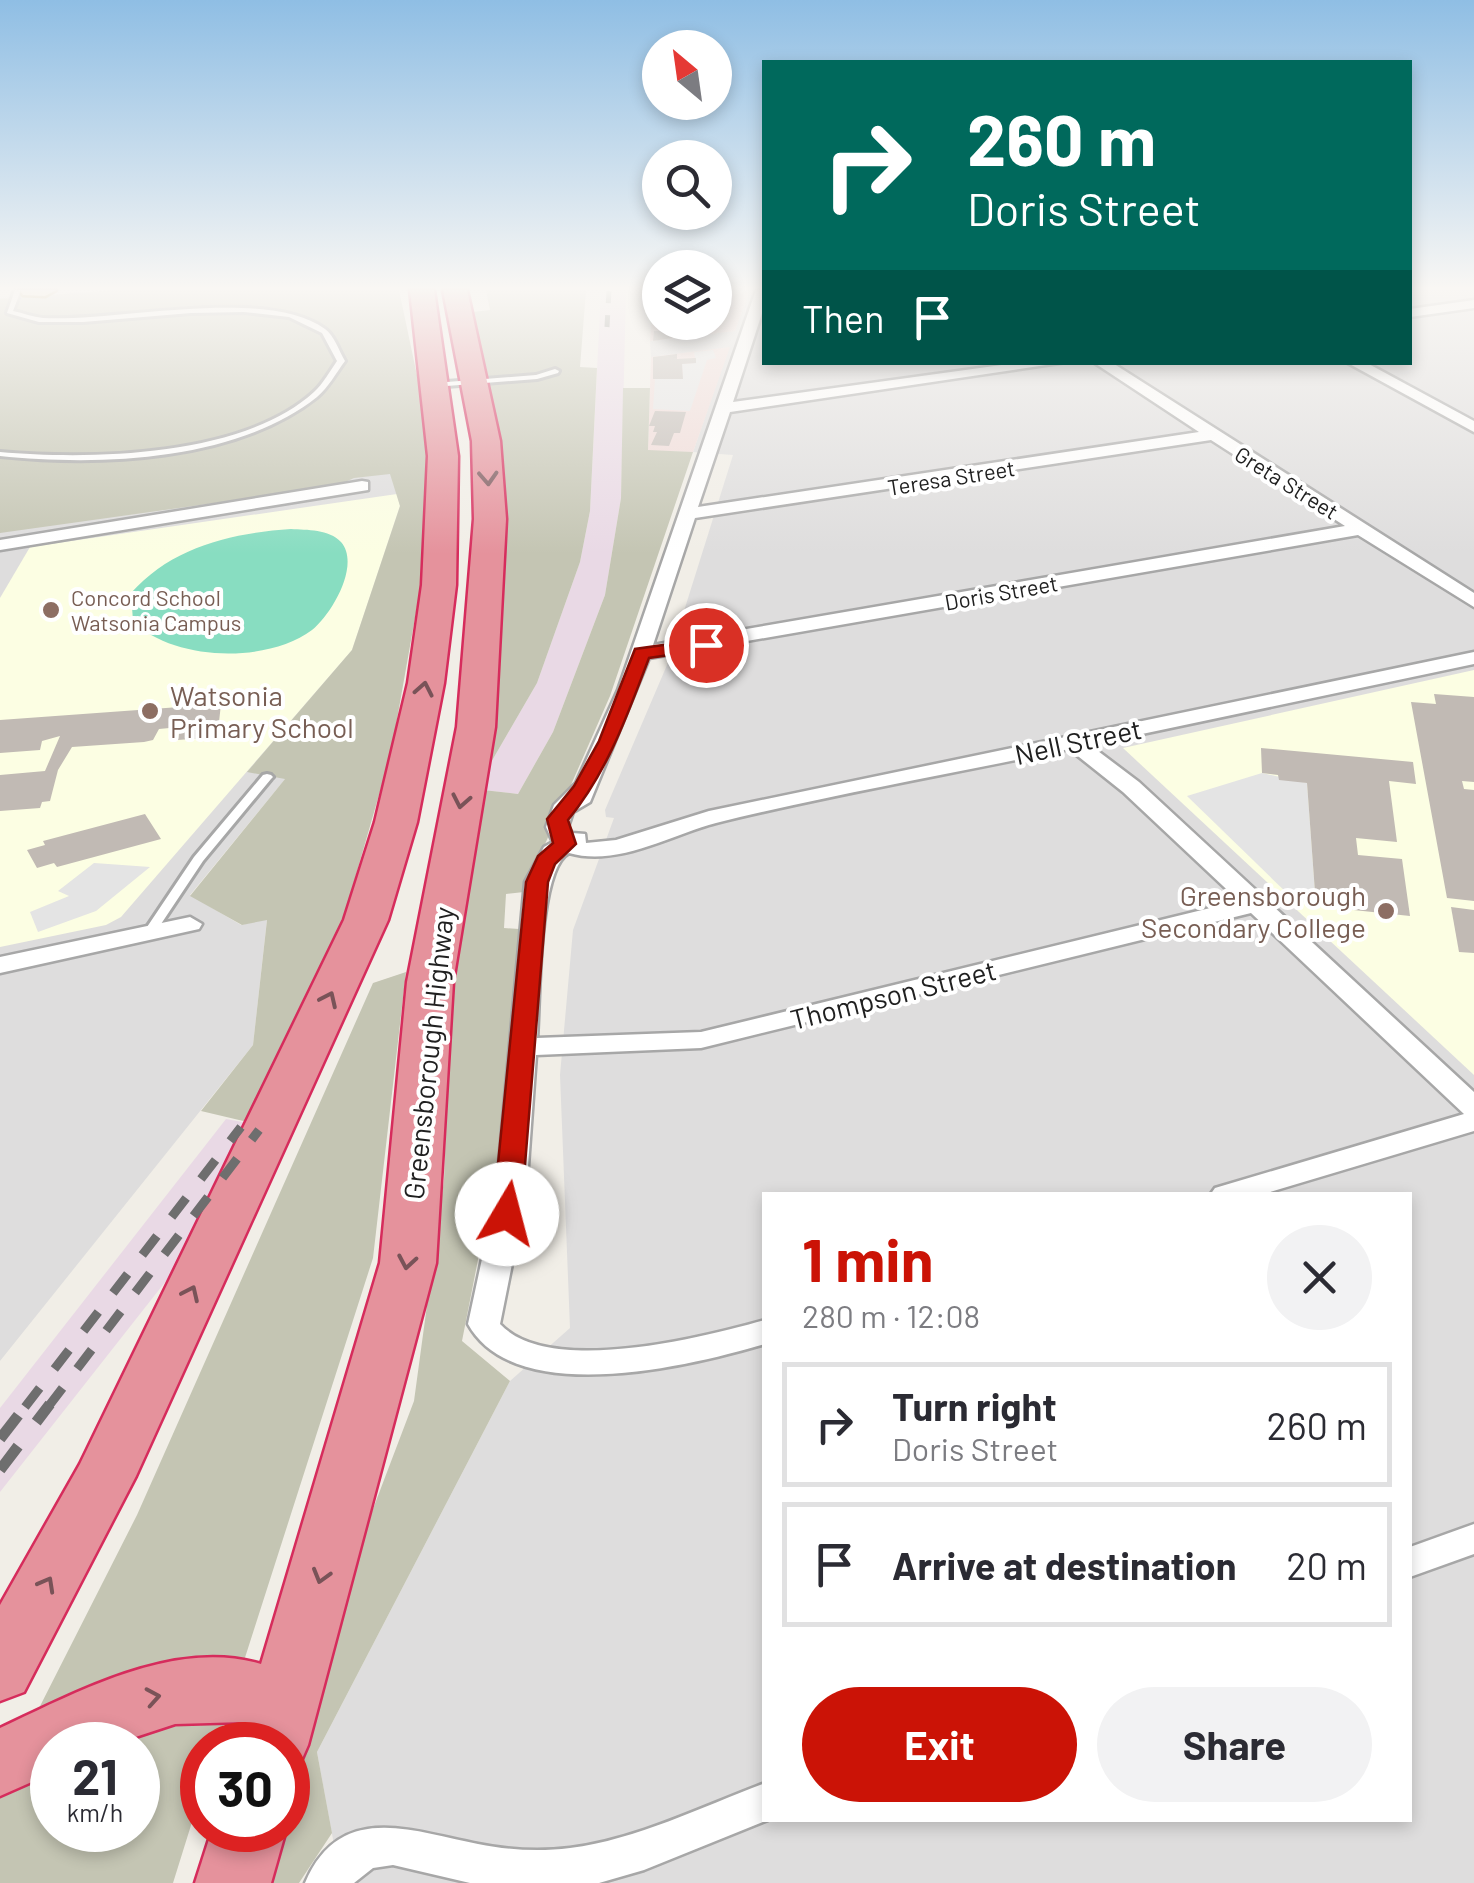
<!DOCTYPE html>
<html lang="en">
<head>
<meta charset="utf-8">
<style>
  :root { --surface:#fff; --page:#f2f2f3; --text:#2b2b33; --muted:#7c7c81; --line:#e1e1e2; --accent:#cb1306 }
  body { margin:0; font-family:Barlow,sans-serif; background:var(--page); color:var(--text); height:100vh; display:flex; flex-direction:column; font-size:38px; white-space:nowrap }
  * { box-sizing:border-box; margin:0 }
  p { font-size:32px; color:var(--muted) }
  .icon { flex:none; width:55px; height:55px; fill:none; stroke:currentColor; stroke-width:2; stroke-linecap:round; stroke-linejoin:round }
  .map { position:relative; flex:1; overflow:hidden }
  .details { position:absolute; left:762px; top:1192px; width:650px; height:630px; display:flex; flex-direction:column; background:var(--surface); border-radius:0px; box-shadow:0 5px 15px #0003 }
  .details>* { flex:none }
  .top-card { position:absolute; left:762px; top:60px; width:650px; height:305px; border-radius:0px; box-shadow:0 5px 15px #0003; background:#00695c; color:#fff; overflow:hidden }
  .needle { width:65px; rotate:331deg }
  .fabs { position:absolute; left:642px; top:30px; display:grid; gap:20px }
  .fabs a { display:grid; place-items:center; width:90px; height:90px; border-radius:50%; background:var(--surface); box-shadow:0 5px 15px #0003; font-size:50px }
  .speed { position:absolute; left:30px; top:1722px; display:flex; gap:20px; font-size:50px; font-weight:700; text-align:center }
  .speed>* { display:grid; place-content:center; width:130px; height:130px; border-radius:50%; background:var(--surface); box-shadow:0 5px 15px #0003; line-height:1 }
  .speed small { font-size:25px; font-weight:400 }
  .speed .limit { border:15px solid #d22; background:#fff; color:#111 }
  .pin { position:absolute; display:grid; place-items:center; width:85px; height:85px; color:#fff; margin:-42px; border:5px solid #fff; border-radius:50%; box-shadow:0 2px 10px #0007 }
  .me { position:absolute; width:110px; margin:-55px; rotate:8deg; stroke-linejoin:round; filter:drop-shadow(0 0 8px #0008) }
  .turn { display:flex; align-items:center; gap:35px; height:210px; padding:0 40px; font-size:45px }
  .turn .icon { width:130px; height:130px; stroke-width:2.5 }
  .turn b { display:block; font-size:70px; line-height:85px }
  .then { display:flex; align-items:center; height:95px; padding:0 40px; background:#0003; gap:20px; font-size:38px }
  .round { display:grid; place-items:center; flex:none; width:105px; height:105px; border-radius:52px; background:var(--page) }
  .summary { display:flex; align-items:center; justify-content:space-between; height:170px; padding:0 40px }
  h1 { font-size:60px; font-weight:700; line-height:75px; color:var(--accent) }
  .cta { display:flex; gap:20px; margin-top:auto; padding:20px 40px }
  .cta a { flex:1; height:115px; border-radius:60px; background:var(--accent); color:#fff; font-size:40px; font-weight:700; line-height:115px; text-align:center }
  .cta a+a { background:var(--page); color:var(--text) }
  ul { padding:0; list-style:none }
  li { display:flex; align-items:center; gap:30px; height:125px; margin:0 20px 15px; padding:0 20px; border:5px solid var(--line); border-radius:0px }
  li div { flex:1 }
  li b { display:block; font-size:38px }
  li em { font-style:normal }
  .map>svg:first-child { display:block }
  .residential { fill:#dedddd; fill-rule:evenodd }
  .commercial { fill:#f0dad7 }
  .industrial { fill:#e9d9e5 }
  .education { fill:#fcfee3 }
  .construction { fill:#c4c5b3; fill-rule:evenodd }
  .pitch { fill:#88ddc1 }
  .parking { fill:#e4e4e4 }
  .building { fill:#c1bab4 }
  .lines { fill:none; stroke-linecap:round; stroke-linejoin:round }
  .lane-casing { stroke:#a7a7a7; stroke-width:6 }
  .street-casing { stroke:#a7a7a7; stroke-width:5 }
  .primary-casing { stroke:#987105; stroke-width:5 }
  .highway-casing { stroke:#d62c5c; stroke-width:5 }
  .lane { fill:#fff; fill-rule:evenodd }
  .street { fill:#fff; fill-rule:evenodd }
  .primary { fill:#f9daa4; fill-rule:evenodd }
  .highway { fill:#e5929c; fill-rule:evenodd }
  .rail-far2 { stroke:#6e6e6e; stroke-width:5; stroke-dasharray:12 12; stroke-linecap:butt }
  .rail-far1 { stroke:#6e6e6e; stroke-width:9; stroke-dasharray:24 24; stroke-linecap:butt }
  .rail { stroke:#6e6e6e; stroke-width:11; stroke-dasharray:30 30; stroke-linecap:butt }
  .oneway { stroke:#795358 }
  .route { fill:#cb1306; stroke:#840c04; stroke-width:2.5 }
  .education-dot { fill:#8d6e63; stroke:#fff; stroke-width:4 }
  .labels { text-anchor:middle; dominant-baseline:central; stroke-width:8; stroke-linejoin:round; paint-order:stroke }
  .far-street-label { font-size:22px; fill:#202020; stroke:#fff }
  .far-education-label { font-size:22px; fill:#785e54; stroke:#fff; text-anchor:start }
  .education-label { font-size:28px; fill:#785e54; stroke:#fff; text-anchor:start }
  .street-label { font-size:28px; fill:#202020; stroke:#fff }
</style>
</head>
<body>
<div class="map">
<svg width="1474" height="1883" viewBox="0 0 1474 1883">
  <rect width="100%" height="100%" fill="#f1eee7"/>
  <g class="residential">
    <polygon points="116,290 348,290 400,506 352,650 248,771 286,778 190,895 241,925 267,919 253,1045 0,1361 0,298"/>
    <path d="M715 290H765V362H1410V290H1474V1883H341L317 1752 510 1381 570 1328 560 1075 573 930 614 818 606 817 605 810 667 665 733 455 693 452 729 348 651 357 650 341 735 331 749 292ZM765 1195H1410V1820H765Z"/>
  </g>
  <g class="commercial">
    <polygon points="715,292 749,292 735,331 650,341 654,293 660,293 660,322 715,322"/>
    <polygon points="730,347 693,452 648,451 651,357"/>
  </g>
  <g class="industrial">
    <polygon points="601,290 626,290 621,498 605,595 553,732 518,794 483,790 486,771 537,683 580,562 590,511"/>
    <polygon points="226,1119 269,1127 195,1244 0,1492 0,1408"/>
  </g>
  <g class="education">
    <polygon points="397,494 400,506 352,650 121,917 106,925 0,947 0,598 30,547"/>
    <polygon points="1474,670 1474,1075 1123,748"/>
  </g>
  <g class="construction">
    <polygon points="116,290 399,290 423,404 435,474 426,556 391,753 331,962 269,1127 201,1111 253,1045 267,920 242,925 190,896 285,779 247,772 352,650 400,506 390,474 354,478 336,486 0,533 0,299"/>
    <polygon points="486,290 586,290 580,367 597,368 590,511 580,562 537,683 486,771 500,662 507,531 496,425 472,312 490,310"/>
    <polygon points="623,388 650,388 648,450 693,452 610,696 524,892 506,894 504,928 519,929 498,1158 462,1341 510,1381 317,1752 332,1833 299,1883 268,1883 278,1830 288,1830 288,1779 305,1688 414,1401 444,1180 453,927 483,790 518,794 553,732 605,595 621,498"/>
    <path d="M406 972 373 1258 217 1745H202V1790L173 1883H0V1785L137 1515 373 983ZM52 1745H138V1830H52Z"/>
  </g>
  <path class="pitch" d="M291 529C307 530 329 529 341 542 361 565 331 615 312 630 267 664 172 661 133 621L131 593C172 547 231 533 291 529Z"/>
  <g class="parking">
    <polygon points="713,350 716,358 707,360 690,411 653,409 655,379 683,379 682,364 696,363 694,352"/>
    <polygon points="1262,773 1307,783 1316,906 1293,899 1187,796"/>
    <polygon points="94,863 150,867 96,911 38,932 30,912 69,896 58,891"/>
  </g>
  <g class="building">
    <polygon points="675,322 715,322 711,332 653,341 654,331 674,331"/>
    <polygon points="677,354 677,359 696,358 696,363 682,364 683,379 653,379 653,357"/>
    <polygon points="655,411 686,412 680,433 674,433 669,446 651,445 657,432 653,432 655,426 649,426"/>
    <polygon points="1434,694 1474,697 1474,782 1462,781 1464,789 1474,790 1474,901 1447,898 1411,702 1436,704"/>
    <polygon points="221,704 219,722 225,722 223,732 217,737 178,740 180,727 159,729 153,740 144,742 72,747 58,770 50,801 42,802 40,808 0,811 0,775 45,771 60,736 42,741 40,750 0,753 0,720"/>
    <polygon points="1261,748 1413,762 1416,784 1389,781 1397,842 1356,838 1358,855 1402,859 1410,916 1316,906 1307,783 1279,780 1278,775 1262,773"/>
    <polygon points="145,814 161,839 57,867 54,863 37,868 27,850 45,845 43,841"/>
    <polygon points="1451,907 1474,910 1474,953 1459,952"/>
  </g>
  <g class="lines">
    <defs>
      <g id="lane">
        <path d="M15 290H21L13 311C23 313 33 317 43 318 117 322 265 286 325 329 334 335 339 351 345 361 336 373 328 388 317 397 235 462 99 466 0 456V452C91 460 243 457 314 392 323 384 330 371 337 361L322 333 289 317 244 312 191 313 83 322H39L7 313Z"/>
        <polygon points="555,369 559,371 558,373 537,379 434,387 430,385 434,383 536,375"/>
        <polygon points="267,774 271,775 273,777 271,779 203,861 153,936 145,936 143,933 194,857 263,775"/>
      </g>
      <g id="street">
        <path d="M756 290H765V304L733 402 1023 362H1066L730 412 698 507 1199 432 1093 362H1111L1474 593V607L1358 535 649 658 590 802 573 812 568 827 572 833 585 834 586 843 616 840 709 811 1474 652V664L1090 745 1139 782 1474 1092V1131L1260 1195H1210L1215 1188 1464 1114 1251 913 701 1048 536 1055 526 1194 500 1324C549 1377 704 1337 765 1320V1344C690 1366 515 1409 468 1324L496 1194 525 882 544 847 553 842 546 827 554 805 576 783 618 690ZM1211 440 1345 526 653 645 695 518ZM1069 749 1123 792 1239 901 701 1032 537 1038C540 1002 538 869 569 853 618 867 670 835 716 823 833 794 952 774 1069 749Z"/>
        <polygon points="1474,300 1474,308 1410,317 1410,309"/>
        <polygon points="1346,362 1365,362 1474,421 1474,432"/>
        <polygon points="362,481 368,482 368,490 0,550 0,540"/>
        <polygon points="190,917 202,924 199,929 0,973 0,957"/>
        <polygon points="1474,1524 1474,1554 1410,1577 1410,1547"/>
        <path d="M765 1783 768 1820 644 1870 599 1883H470L393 1865 373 1868 354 1883H305C340 1800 414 1832 478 1844 508 1850 539 1852 570 1848 638 1839 701 1807 765 1783Z"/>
      </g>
      <polygon id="primary" points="20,290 56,290 45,296 23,295"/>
      <g id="highway">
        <polygon points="410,290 434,290 458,456 456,585 444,683 417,822 388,920 136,1476 24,1692 0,1701 0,1605 80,1464 344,920 375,822 408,683 422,585 428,456"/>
        <path d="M443 290H467L500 441 506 519 495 727 453 982 436 1263 308 1745 298 1768 288 1772V1745H238L244 1722 175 1724 111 1745H52V1773L0 1796V1728C77 1692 175 1638 261 1664L380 1263 407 982 457 727 474 519 472 441Z"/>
        <polygon points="212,1830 286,1830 271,1883 195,1883"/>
      </g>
    </defs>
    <use href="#lane" class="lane-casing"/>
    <use href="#street" class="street-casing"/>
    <use href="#primary" class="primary-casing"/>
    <use href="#highway" class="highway-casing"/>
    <use href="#lane" class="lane"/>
    <use href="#street" class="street"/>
    <use href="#primary" class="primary"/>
    <use href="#highway" class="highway"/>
    <polyline class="rail-far2" points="607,327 609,290"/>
    <g class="rail-far1">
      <polyline points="25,1407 241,1127"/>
      <polyline points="48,1407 259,1130"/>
    </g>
    <g class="rail">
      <polyline points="0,1439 27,1404"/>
      <polyline points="0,1470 50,1404"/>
    </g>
  </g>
  <defs><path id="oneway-chevron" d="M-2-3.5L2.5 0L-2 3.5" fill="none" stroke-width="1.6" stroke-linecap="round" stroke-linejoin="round" transform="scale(2.5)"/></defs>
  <g class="oneway">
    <use href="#oneway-chevron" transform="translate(488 478) rotate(87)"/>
    <use href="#oneway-chevron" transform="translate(424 689) rotate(-79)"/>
    <use href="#oneway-chevron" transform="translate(461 801) rotate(101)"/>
    <use href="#oneway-chevron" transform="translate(329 999) rotate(-65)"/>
    <use href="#oneway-chevron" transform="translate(407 1262) rotate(100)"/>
    <use href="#oneway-chevron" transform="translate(191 1293) rotate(-65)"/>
    <use href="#oneway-chevron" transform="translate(321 1576) rotate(106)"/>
    <use href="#oneway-chevron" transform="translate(47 1584) rotate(-61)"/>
    <use href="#oneway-chevron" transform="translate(153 1697) rotate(-10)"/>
  </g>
  <linearGradient id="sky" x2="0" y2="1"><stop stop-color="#8fbee4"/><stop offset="0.52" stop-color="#f9f7f4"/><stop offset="1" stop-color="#f9f7f4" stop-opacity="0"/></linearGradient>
  <rect width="1474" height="554" fill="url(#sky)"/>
  <path class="route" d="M706 639 712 641V649L649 658C627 716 608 771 568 820L576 844 555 864 548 882 521 1214 507 1223 497 1220 493 1214 526 882 538 856 553 843 547 819 574 786 599 741 635 649Z"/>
  <g class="education-dot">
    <circle cx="51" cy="610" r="10"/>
    <circle cx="150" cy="711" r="10"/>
    <circle cx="1386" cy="911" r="10"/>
  </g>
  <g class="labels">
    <g class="far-street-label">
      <text transform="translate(951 477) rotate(-9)">Teresa Street</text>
      <text transform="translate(1287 482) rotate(32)">Greta Street</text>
      <text transform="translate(1001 592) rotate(-10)">Doris Street</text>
    </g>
    <g class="far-education-label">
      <text x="71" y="597">Concord School<tspan x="71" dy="25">Watsonia Campus</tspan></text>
    </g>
    <g class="education-label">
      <text x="170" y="695">Watsonia<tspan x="170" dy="32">Primary School</tspan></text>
      <text x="1366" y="895" text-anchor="end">Greensborough<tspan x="1366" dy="32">Secondary College</tspan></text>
    </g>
    <g class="street-label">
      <text transform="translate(1078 741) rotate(-12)">Nell Street</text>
      <text transform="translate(893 994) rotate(-14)">Thompson Street</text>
      <text transform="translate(428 1053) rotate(-84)">Greensborough Highway</text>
    </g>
  </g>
</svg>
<div class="fabs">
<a><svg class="needle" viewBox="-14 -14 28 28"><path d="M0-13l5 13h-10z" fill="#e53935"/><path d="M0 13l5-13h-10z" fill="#7c7c81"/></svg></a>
<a><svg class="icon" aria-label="search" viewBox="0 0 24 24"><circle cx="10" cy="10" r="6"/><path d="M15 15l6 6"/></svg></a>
<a><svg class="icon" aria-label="layers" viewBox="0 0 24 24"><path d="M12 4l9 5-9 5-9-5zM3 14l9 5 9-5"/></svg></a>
</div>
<div class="speed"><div>21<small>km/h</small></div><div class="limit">30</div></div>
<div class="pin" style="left:706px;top:645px;background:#d93025"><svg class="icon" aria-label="arrive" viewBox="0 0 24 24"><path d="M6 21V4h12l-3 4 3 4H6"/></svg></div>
<svg class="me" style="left:507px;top:1214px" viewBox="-20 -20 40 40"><circle r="19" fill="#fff"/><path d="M0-13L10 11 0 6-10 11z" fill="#cb1306"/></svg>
<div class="top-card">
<div class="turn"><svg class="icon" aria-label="right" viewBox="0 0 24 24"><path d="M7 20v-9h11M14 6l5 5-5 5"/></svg><div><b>260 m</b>Doris Street</div></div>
<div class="then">Then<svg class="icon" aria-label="arrive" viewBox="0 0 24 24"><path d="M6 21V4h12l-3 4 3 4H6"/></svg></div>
</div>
<section class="details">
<div class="summary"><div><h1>1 min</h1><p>280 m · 12:08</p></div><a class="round"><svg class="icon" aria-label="close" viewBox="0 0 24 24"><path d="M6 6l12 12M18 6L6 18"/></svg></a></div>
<ul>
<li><svg class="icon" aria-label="right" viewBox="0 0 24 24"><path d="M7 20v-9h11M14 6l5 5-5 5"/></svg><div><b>Turn right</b><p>Doris Street</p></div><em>260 m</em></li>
<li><svg class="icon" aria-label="arrive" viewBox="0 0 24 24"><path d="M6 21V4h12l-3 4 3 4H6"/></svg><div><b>Arrive at destination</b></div><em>20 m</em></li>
</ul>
<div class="cta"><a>Exit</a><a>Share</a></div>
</section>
</div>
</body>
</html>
